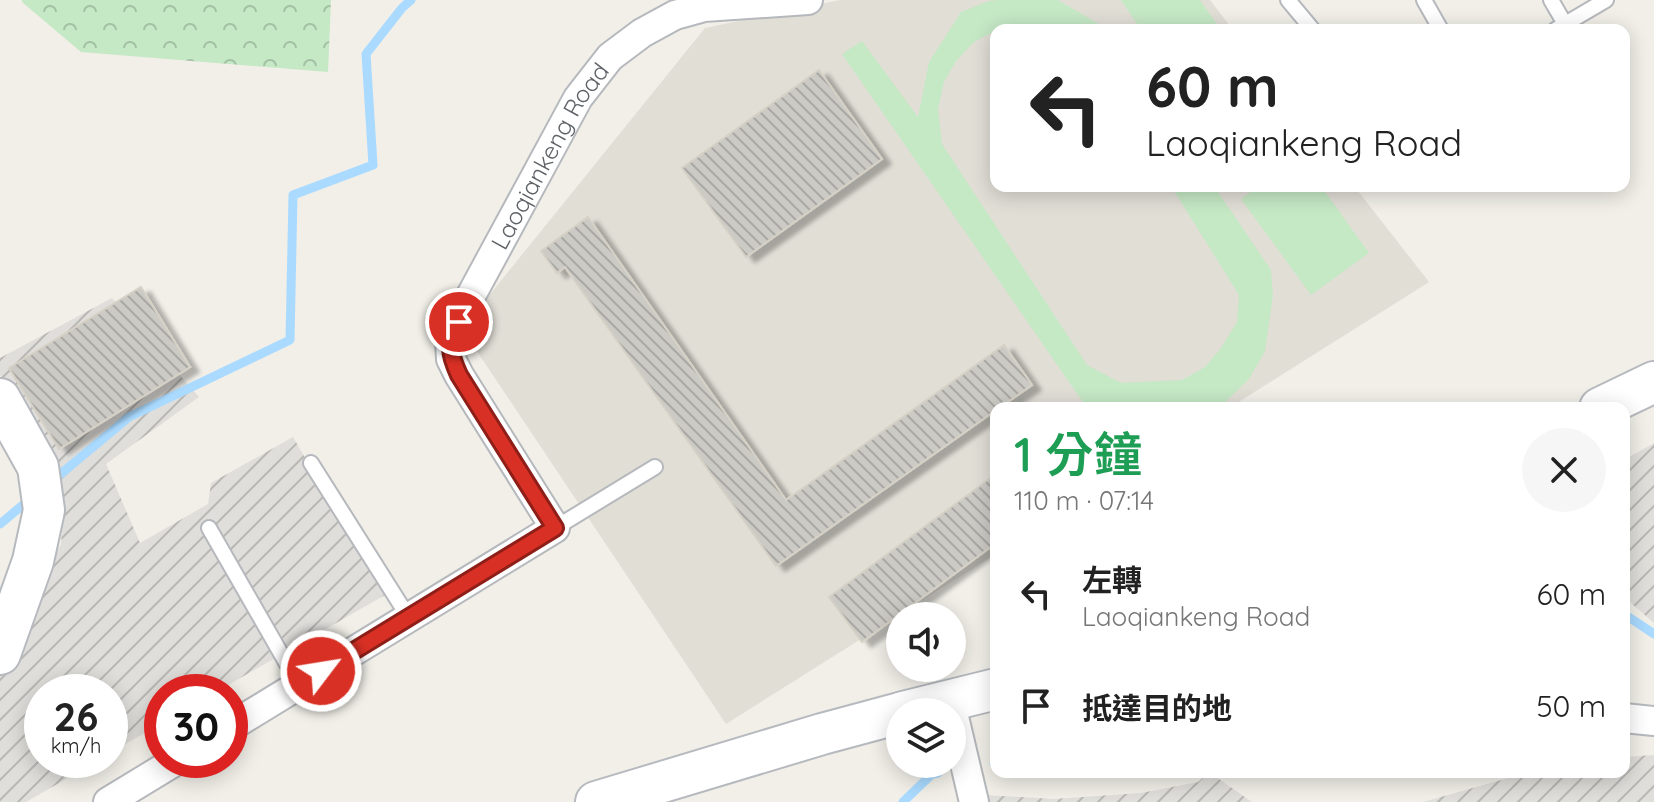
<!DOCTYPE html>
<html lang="zh-TW">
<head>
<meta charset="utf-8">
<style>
  :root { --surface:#fff; --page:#f6f6f6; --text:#222; --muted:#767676 }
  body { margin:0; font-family:Quicksand,"Noto Sans TC",sans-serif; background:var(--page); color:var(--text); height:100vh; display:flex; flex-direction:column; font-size:30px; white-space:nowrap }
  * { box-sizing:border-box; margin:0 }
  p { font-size:26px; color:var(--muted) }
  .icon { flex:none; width:44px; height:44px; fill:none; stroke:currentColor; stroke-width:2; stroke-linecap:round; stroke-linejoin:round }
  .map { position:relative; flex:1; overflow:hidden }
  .sheet { position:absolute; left:990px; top:402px; width:640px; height:376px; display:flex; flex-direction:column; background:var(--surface); border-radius:16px; box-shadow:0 4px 20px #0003 }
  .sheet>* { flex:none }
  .hud { position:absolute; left:990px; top:24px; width:640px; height:168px; border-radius:16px; box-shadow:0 4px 20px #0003; background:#fff; color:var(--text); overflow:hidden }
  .buttons { position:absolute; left:886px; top:602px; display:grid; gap:16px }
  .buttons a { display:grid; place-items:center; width:80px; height:80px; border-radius:50%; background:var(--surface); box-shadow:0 4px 20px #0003; font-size:40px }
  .speed { position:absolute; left:24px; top:674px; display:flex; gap:16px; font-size:40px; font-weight:700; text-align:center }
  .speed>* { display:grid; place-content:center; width:104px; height:104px; border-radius:50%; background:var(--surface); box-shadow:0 4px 20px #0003; line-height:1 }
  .speed small { font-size:20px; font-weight:400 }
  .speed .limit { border:12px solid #d22; background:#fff; color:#111 }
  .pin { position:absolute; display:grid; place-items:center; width:68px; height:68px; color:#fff; margin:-34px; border:4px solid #fff; border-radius:50%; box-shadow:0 2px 8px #0007 }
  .me { position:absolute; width:88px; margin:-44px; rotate:59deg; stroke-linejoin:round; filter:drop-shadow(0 0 6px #0008) }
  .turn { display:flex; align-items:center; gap:28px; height:168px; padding:0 24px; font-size:36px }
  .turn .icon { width:104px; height:104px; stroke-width:2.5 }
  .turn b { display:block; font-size:56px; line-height:68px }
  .round { display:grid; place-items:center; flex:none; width:84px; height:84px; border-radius:42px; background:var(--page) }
  .head { display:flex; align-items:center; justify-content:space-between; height:136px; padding:0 24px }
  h1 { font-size:48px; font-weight:600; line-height:60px; color:#1e9e55 }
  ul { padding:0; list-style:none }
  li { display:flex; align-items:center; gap:24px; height:112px; padding:0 24px }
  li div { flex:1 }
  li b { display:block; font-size:30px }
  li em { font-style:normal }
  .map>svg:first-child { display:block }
  .industrial { fill:url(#industrial-furrows) }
  .education { fill:#e1ded6 }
  .grass { fill:#c5e8c5 }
  .forest { fill:url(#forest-crowns) }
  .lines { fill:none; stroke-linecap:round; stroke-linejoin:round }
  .stream { stroke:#aadaff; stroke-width:9 }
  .building { fill:url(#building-back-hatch); stroke:#d6d1c6; stroke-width:2; filter:url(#shadow) }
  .lane-casing { stroke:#b5b8bc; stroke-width:18 }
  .street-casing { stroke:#b5b8bc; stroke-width:32 }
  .secondary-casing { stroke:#b6babf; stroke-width:44 }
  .lane { stroke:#fff; stroke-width:14 }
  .street { stroke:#fff; stroke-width:28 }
  .secondary { stroke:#fff; stroke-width:40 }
  .route-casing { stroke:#8d1f18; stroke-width:20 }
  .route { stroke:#d93025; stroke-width:14 }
  .labels { text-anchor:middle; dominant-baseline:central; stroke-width:6; stroke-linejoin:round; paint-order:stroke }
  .street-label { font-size:24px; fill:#5f6368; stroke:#fff }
</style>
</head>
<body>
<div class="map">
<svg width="1654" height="802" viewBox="0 0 1654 802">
  <defs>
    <pattern id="industrial-furrows" width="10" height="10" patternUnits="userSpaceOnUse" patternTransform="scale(2)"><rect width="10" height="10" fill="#e0deda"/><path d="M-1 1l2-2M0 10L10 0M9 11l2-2" fill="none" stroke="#b9b8b5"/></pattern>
    <pattern id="forest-crowns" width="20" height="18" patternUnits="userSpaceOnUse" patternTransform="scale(2)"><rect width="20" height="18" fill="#c5e8c5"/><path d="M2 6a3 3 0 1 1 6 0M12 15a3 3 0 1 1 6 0" fill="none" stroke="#a3c0a4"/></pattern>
    <pattern id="building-back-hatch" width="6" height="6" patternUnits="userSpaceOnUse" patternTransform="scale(2)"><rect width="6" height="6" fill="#cccac5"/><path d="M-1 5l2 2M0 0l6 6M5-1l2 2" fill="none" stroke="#a9a8a4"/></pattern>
    <filter id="shadow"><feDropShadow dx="9" dy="5" stdDeviation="2" flood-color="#0004"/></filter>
  </defs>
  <rect width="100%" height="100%" fill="#f1efe8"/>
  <g class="industrial">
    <polygon points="112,298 199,397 106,464 140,543 208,504 211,483 293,437 385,595 216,692 162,692 162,723 110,753 110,692 42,692 42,760 99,760 26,802 0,802 0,666 61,544 62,529 60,514 0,375 0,358"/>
    <polygon points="1654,443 1654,623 1624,597 1624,460"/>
    <polygon points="1654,755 1654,802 1423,802 1530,772 1624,772 1624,757"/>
    <polygon points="1209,772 1252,802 964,802 984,795 1054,799 1141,793 1198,782"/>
  </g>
  <polygon class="education" points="840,0 1210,0 1233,30 996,30 996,186 1354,186 1429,282 1229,408 996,408 996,554 726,724 462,329 705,28"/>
  <g class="grass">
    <polygon points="997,0 1058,0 1109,30 1066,30 1057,25 1006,25 974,42 956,61 944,82 938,109 942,144 1087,365 1121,383 1182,380 1205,367 1221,348 1237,322 1239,295 1171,186 1214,186 1271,270 1273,295 1265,351 1249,379 1222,405 1215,408 1087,408 842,54 862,41 918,117 929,62 961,12 989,1"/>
    <polygon points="1121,0 1200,0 1221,30 1141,30"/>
    <polygon points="1258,186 1321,186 1369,253 1311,295 1241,199"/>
  </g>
  <polygon class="forest" points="22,0 331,0 328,72 81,52 22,2"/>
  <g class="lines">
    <g class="stream">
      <polyline points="51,482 129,417 290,340 293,195 373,165 366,54 402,8 411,0"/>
      <polyline points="0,524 30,499"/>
      <polyline points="1624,614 1654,634"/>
      <polyline points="994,763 996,763"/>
      <polyline points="903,802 932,774 938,773"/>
    </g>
  </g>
  <g class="building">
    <polygon points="819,70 882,159 746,257 682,168"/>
    <polygon points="588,217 786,500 1004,345 1032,385 999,408 996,408 996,410 776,566 565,267 557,273 541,251"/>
    <polygon points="141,287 190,367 59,449 9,368"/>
    <polygon points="996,474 996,543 862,642 829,597"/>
  </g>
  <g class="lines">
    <defs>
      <g id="lane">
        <polyline points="1288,0 1313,30"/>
        <polyline points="1424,0 1441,30"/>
        <polyline points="1551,0 1565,24"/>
        <polyline points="1555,30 1606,0"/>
        <polyline points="311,463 409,618"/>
        <polyline points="209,528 299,685"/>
        <polyline points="555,528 655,467"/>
      </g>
      <g id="street">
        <polyline points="950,700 974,802"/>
        <polyline points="1624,718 1654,721"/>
        <path id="s1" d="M230 727 555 528 459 375 451 359 450 341 467 303 578 98 610 57 642 33 675 15 704 7 808 0"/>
        <polyline points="108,802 177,760"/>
      </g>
      <g id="secondary">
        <polyline points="0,399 38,467 44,510 33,561 0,654"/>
        <polyline points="1600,408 1654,382"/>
        <polyline points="903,712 996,689"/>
        <polyline points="596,802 822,734 900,713"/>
      </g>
    </defs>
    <use href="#lane" class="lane-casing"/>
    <use href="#street" class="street-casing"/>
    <use href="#secondary" class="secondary-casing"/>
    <use href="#lane" class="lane"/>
    <use href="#street" class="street"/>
    <use href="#secondary" class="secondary"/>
  </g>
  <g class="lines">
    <defs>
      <path id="route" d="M321 671 555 528 459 375C448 351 449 346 459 322"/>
    </defs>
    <use href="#route" class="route-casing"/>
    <use href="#route" class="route"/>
  </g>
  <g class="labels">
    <g class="street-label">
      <text stroke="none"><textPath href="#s1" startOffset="808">Laoqiankeng Road</textPath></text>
    </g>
  </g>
</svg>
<div class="buttons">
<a><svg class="icon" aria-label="sound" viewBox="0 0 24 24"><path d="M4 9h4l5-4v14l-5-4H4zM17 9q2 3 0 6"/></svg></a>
<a><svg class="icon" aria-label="layers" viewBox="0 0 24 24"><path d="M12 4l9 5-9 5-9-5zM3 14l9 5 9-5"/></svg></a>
</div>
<div class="speed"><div>26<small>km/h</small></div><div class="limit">30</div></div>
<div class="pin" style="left:459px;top:322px;background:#d93025"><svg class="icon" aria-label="arrive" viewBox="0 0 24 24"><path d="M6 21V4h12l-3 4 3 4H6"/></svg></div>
<svg class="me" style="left:321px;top:671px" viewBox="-20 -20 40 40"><circle r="17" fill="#d93025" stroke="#fff" stroke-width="3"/><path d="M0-11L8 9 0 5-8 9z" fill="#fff"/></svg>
<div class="hud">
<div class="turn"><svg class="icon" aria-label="left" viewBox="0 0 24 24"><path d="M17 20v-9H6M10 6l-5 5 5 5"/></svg><div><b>60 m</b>Laoqiankeng Road</div></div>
</div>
<section class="sheet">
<div class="head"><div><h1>1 分鐘</h1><p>110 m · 07:14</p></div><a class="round"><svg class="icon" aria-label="close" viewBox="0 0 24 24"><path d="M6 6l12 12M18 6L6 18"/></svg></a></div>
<ul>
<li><svg class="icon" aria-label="left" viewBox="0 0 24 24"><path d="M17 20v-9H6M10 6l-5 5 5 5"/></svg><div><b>左轉</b><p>Laoqiankeng Road</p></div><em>60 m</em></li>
<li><svg class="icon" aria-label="arrive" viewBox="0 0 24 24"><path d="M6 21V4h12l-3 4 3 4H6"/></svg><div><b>抵達目的地</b></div><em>50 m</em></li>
</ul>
</section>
</div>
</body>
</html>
